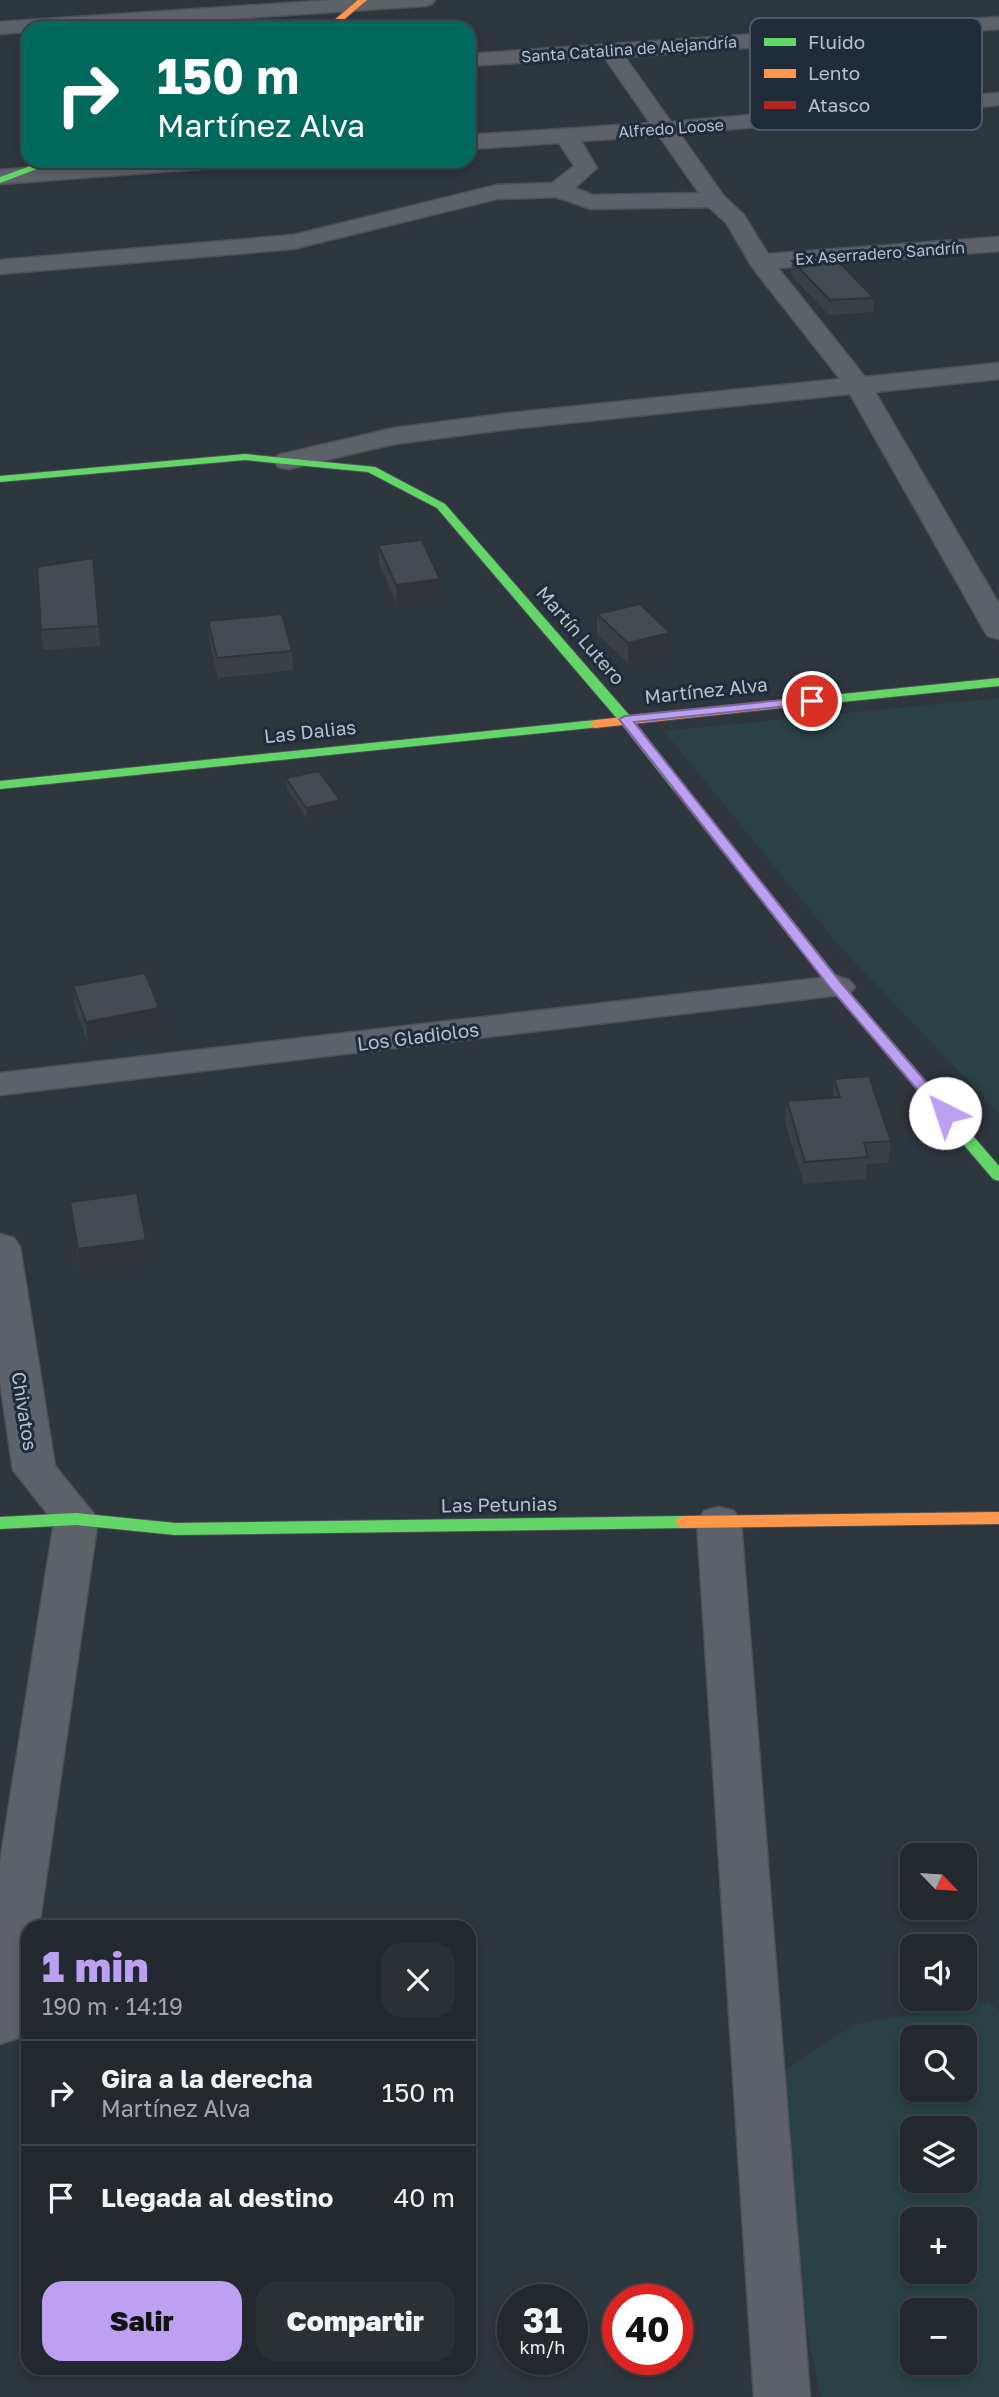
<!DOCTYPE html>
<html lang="es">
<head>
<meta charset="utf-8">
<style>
  :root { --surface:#22282e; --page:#2a3036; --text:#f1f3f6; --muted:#a2a6aa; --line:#3f444a; --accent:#bca0f2 }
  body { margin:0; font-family:"Golos Text",sans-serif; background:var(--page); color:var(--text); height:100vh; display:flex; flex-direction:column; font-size:26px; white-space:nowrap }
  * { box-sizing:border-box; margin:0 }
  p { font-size:23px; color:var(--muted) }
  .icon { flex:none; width:38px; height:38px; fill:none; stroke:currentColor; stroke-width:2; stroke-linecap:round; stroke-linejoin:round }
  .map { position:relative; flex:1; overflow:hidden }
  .sheet { position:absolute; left:21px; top:1920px; width:455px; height:455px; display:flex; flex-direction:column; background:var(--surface); border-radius:21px; box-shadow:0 4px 10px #0003,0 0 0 2px var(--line) }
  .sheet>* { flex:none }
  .banner { position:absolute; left:21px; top:21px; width:455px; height:147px; border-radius:21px; box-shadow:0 4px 10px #0003,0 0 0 2px var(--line); background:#00695c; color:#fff; overflow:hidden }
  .needle { width:46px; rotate:115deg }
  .buttons { position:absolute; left:900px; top:1843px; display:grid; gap:14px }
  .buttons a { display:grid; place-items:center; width:77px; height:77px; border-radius:14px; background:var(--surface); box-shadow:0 4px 10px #0003,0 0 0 2px var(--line); font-size:35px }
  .speed { position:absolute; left:497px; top:2284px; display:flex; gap:14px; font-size:35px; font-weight:700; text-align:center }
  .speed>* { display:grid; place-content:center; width:91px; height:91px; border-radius:50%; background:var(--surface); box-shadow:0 4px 10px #0003,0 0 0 2px var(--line); line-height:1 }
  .speed small { font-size:18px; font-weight:400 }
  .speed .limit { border:10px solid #d22; background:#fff; color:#111 }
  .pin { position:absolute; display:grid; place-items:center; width:60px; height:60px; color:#fff; margin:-30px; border:4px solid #fff; border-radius:50%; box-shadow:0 2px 7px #0007 }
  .me { position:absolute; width:77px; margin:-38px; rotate:319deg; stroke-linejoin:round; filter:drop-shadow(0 0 5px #0008) }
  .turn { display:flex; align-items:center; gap:24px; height:147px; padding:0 21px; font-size:32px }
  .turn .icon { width:91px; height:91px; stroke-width:2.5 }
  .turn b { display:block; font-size:49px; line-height:60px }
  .round { display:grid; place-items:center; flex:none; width:74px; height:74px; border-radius:21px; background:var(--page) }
  .head { display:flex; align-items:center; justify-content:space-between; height:119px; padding:0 21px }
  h1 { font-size:42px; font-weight:800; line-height:52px; color:var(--accent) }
  .primary-button { display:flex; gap:14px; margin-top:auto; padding:14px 21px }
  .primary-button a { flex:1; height:80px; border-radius:21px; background:var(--accent); color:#111; font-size:28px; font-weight:800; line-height:80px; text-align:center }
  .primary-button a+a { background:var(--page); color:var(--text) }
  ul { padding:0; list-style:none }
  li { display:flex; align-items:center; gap:21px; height:105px; padding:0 21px; border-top:2px solid var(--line) }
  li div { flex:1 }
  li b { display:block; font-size:26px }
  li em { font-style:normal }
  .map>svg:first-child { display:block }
  .green { fill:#294144; fill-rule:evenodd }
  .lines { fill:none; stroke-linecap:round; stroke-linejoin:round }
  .street-casing { stroke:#4c5157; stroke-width:3 }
  .fast-casing { stroke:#4c5157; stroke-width:2 }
  .slow-casing { stroke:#4c5157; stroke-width:2 }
  .jam-casing { stroke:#4c5157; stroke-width:2 }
  .street { fill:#5d626a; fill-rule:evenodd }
  .fast { fill:#63d668; fill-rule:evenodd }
  .slow { fill:#ff974d; fill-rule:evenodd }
  .jam { fill:#b3261e; fill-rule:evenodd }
  .wall { fill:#3a4046 }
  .shaded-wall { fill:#303439 }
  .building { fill:#444a51; stroke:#303439; stroke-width:2 }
  .route { fill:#bca0f2; stroke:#7a689d; stroke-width:2 }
  .labels { text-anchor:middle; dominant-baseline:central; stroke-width:6; stroke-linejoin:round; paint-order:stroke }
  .far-street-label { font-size:16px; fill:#b8c1cd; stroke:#1f2b39 }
  .street-label { font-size:19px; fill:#b8c1cd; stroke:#1f2b39 }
  .key { fill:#1f2b39; stroke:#4d5865; stroke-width:2 }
  .key-label { font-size:19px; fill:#b8c1cd }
</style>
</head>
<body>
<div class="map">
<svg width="999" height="2397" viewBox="0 0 999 2397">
  <rect width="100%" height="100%" fill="#2d353d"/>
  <g class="green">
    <polygon points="999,698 999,1113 841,948 664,731"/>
    <path d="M988 2002 999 2010V2397H821L756 2088 856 2024ZM912 2037H964V2090H912ZM912 2128H964V2180H912ZM912 2219H964V2272H912ZM912 2310H964V2362H912Z"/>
  </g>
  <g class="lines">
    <defs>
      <g id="street">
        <polygon points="333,0 435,0 432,4 425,6 93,28 28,28 28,32 0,34 0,22"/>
        <path d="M999 17V29L625 57 671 122 999 93V105L680 134 723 195 744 215 768 254 999 237V251L778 268 865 377 999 363V379L875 392 999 604V639L988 636 984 630 850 394 510 429 394 444 288 469 278 467 274 461 278 455 394 428 510 413 840 379 752 267 727 224 709 207 591 209 556 197 497 199 293 249 0 274V260L293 235 497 185 552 183 574 166 559 143 469 149V135L650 123 604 57 469 66V54ZM659 136 699 193 593 195 575 188 597 168 581 141Z"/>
        <polygon points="123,161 225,161 222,166 214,168 0,184 0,170"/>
        <polygon points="837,976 849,980 855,987 849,994 0,1095 0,1073"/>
        <polygon points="0,1234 14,1238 20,1247 55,1466 98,1519 39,1927 28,1927 28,2006 26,2023 18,2038 0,2044 0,1862 54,1522 13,1470 0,1382"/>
        <polygon points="719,1507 734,1511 741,1522 810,2397 754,2397 697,1522 704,1511"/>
      </g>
      <g id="fast">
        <polygon points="44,161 58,161 0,183 0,177"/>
        <polygon points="245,454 375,467 445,504 630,716 684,785 684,791 674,791 620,722 437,508 368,472 245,460 0,482 0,476"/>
        <polygon points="999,678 999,686 832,703 826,699 832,695"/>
        <polygon points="595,720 601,724 600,727 0,789 0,781"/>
        <polygon points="849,997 854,998 999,1166 999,1181 993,1179 844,1004 842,1001 844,998"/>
        <polygon points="76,1513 175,1523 684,1516 690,1518 693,1522 690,1526 684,1528 175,1535 76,1525 0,1529 0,1517"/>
      </g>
      <g id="slow">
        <polygon points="358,0 367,0 334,28 325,28"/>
        <polygon points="832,695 838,699 836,702 595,728 589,724 595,720"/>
        <polygon points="999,1512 999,1524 684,1528 678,1526 675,1522 678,1518 684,1516"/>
      </g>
      <polygon id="jam" points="679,784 684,785 854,998 856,1001 854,1004 844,1004 674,791 672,788"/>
    </defs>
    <use href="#street" class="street-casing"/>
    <use href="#fast" class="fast-casing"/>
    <use href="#slow" class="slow-casing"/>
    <use href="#jam" class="jam-casing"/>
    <use href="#street" class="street"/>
    <use href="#fast" class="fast"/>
    <use href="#slow" class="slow"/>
    <use href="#jam" class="jam"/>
  </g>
  <g class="wall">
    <polygon points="792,261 874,298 873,312 829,315 791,275"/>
    <polygon points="378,545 441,599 397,604 379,564"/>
    <polygon points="93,558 100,646 43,650 41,630"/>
    <polygon points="597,614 670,633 670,653 628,663 597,634"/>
    <polygon points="208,621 292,651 293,670 218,678 209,640"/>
    <polygon points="286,778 340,811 307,818 287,789"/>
    <polygon points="73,986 159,1008 161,1029 88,1043 75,1008"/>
    <polygon points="834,1079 891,1141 888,1163 867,1164 866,1179 804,1184 785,1123 787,1101 833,1097"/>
    <polygon points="70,1202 148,1262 80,1271"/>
  </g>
  <g class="shaded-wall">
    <polygon points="440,579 441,599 397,604 396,585"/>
    <polygon points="670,633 670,653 628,663 628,643"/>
    <polygon points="340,800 340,811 307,818 306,808"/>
    <polygon points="159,1008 161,1029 88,1043 86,1022"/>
    <polygon points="146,1240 148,1262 80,1271 78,1249"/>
  </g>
  <g class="building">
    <polygon points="832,255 874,298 830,300 792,261"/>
    <polygon points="422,540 440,579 396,585 378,545"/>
    <polygon points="93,558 99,626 41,630 37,567"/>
    <polygon points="640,604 670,633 628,643 597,614"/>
    <polygon points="282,614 292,651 217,658 208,621"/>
    <polygon points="319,771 340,800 306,808 286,778"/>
    <polygon points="145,973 159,1008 86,1022 73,986"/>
    <polygon points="869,1076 891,1141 864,1143 868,1157 805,1162 787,1101 840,1097 834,1079"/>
    <polygon points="137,1193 146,1240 78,1249 70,1202"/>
  </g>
  <polygon class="route" points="812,697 817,698 817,703 634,722 842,984 950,1110 953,1113 950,1116 940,1116 832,990 619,719 625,716"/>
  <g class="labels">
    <g class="far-street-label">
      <text transform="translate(629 49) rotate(-4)">Santa Catalina de Alejandría</text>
      <text transform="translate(671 128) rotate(-4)">Alfredo Loose</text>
      <text transform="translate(880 253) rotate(-4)">Ex Aserradero Sandrín</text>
    </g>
    <g class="street-label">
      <text transform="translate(581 635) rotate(49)">Martín Lutero</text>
      <text transform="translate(706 690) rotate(-6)">Martínez Alva</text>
      <text transform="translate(310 731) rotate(-6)">Las Dalias</text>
      <text transform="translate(418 1036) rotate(-7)">Los Gladiolos</text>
      <text transform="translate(25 1411) rotate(81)">Chivatos</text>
      <text transform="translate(499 1504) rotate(-1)">Las Petunias</text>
    </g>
  </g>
  <rect x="750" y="18" width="232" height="112" rx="10" class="key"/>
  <rect x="764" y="38" width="32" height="8" fill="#63d668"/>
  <rect x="764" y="69" width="32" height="9" fill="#ff974d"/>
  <rect x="764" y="101" width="32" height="8" fill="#b3261e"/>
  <g class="key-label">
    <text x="808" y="49">Fluido</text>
    <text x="808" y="80">Lento</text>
    <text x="808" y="112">Atasco</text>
  </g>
</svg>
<div class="buttons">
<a><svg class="needle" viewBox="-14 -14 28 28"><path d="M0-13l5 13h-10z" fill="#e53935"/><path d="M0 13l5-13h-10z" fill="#a2a6aa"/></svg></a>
<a><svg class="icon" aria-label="sound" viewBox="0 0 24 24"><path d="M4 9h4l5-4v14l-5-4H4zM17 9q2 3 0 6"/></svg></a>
<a><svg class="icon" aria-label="search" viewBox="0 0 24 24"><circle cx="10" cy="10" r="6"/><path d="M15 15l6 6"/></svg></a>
<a><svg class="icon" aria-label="layers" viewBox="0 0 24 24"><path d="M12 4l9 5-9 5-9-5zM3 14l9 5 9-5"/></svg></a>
<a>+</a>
<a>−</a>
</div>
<div class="speed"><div>31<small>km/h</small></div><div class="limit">40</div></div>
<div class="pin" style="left:812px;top:701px;background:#d93025"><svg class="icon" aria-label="arrive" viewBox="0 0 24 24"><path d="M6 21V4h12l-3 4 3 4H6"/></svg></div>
<svg class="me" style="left:945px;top:1113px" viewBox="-20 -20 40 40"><circle r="19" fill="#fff"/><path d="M0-13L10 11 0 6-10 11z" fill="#bca0f2"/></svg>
<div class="banner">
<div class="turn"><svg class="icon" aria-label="right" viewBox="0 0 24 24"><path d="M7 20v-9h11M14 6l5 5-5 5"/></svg><div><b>150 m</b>Martínez Alva</div></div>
</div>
<section class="sheet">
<div class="head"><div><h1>1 min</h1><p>190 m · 14:19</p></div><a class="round"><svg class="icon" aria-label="close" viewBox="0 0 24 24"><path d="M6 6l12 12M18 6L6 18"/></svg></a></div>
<ul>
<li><svg class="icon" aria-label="right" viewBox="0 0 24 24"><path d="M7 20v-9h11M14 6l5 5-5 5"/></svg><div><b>Gira a la derecha</b><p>Martínez Alva</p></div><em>150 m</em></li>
<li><svg class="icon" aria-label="arrive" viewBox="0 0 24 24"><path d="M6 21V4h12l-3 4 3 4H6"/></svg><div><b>Llegada al destino</b></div><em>40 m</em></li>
</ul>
<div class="primary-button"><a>Salir</a><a>Compartir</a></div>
</section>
</div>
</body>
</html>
